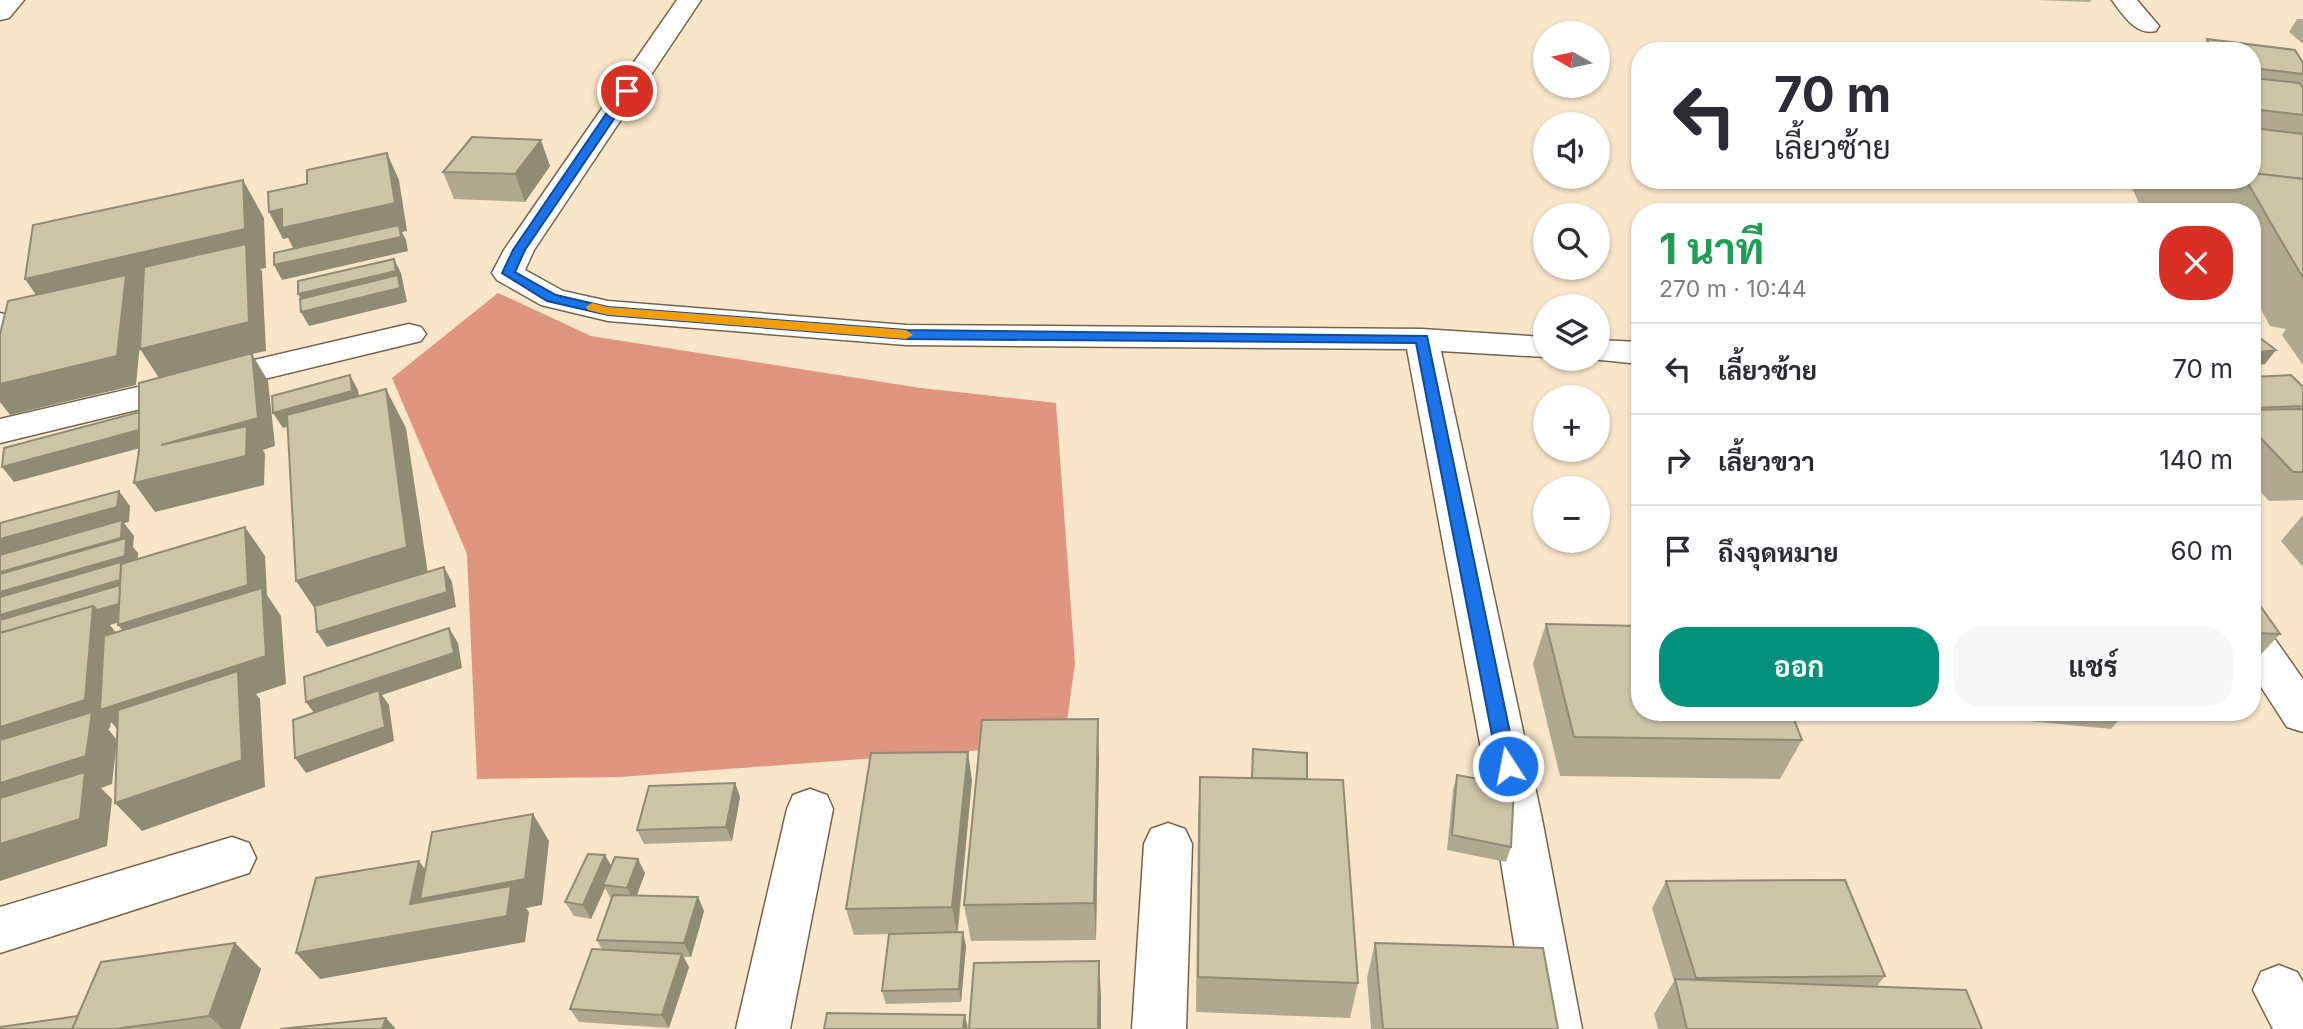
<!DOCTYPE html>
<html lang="th">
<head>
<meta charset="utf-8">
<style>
  :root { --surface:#fff; --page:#f7f7f7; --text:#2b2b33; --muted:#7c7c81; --line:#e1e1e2; --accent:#03917c }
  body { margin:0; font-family:Inter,Sarabun,sans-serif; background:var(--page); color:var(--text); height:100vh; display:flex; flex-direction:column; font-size:26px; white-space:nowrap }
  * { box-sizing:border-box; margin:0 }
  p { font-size:23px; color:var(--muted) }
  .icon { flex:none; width:38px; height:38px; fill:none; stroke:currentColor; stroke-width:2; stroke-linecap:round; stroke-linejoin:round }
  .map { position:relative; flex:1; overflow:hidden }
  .panel { position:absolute; left:1631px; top:203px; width:630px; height:518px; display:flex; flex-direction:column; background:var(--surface); border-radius:28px; box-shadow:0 2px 5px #0004 }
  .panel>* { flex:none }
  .top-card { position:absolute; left:1631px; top:42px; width:630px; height:147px; border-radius:28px; box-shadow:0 2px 5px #0004; background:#fff; color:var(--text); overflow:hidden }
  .needle { width:46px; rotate:279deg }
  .controls { position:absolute; left:1533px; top:21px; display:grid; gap:14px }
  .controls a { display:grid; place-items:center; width:77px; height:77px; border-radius:50%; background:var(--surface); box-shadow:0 2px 5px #0004; font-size:35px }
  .pin { position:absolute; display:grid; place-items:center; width:60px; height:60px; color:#fff; margin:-30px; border:4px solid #fff; border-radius:50%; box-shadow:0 2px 7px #0007 }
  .me { position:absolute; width:77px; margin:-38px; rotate:349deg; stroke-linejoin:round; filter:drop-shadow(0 0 5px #0008) }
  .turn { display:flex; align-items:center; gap:24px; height:147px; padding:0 28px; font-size:32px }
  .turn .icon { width:91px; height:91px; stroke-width:2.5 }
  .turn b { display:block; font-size:49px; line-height:60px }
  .round { display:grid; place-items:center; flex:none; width:74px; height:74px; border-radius:28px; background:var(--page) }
  .head { display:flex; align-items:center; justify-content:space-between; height:119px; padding:0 28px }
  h1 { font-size:42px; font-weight:700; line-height:52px; color:#1e9e55 }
  .action { display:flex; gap:14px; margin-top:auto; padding:14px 28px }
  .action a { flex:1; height:80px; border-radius:28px; background:var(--accent); color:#fff; font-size:28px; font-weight:700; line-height:80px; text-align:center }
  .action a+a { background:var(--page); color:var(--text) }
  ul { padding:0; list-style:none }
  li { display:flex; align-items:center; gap:21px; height:91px; padding:0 28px; border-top:2px solid var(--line) }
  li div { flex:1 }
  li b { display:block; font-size:26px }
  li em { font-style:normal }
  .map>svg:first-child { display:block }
  .forest { fill:#e09580 }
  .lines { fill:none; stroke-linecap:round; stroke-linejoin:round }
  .street-casing { stroke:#75644c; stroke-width:3 }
  .street { fill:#fff; fill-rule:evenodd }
  .wall { fill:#afaa8f }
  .shaded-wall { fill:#8f8b74; fill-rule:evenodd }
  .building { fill:#ccc6a6; stroke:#8f8b74; stroke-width:2 }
  .route { fill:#1a73e8; stroke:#114b97; stroke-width:2 }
  .slow { fill:#f59e0b }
</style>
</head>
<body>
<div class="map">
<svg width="2303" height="1029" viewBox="0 0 2303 1029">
  <rect width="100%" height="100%" fill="#f9e6c9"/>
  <polygon class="forest" points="498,293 591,336 921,388 1056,403 1075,663 1064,744 621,777 477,779 467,554 392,378"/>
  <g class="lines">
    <defs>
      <g id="street">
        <polygon points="0,0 24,0 9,18 0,20"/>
        <polygon points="677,0 701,0 534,250 525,270 563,291 608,301 906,325 1422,329 1545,337 1545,357 1441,351 1542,819 1582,1029 1528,1029 1494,819 1407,349 906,345 608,321 541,305 497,280 492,273 504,250"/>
        <path d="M2112 0H2137L2159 26 2156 31C2136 36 2123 15 2112 0Z"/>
        <polygon points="0,313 12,316 17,323 12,331 0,334"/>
        <polygon points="409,324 421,327 426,334 421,341 0,443 0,419"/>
        <polygon points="1598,340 1640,342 1640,364 1591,359 1598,359"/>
        <polygon points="2252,623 2267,628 2303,679 2303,732 2287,727 2252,673"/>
        <polygon points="810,789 827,795 833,809 790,1029 736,1029 787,809 793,795"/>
        <polygon points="1168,823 1185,829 1192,844 1186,1029 1132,1029 1144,844 1151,829"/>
        <polygon points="232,837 249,843 256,858 249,873 0,953 0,907"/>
        <polygon points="2279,965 2297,972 2303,982 2303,1029 2273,1029 2253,990 2261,972"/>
      </g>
    </defs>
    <use href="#street" class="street-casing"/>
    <use href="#street" class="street"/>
  </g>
  <g class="wall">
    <polygon points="2037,0 2091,0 2090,2"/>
    <polygon points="2297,19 2303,19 2303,44 2289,32"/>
    <polygon points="2207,39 2303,63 2303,365 2282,335 2286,329 2270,326 2252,293 2252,212 2198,212 2139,204 2129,180 2252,180 2252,51 2200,51"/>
    <polygon points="550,166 525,202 454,199 443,172"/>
    <polygon points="2252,377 2303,387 2303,500 2269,501 2252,482"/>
    <polygon points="2303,515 2303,567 2281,541"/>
    <polygon points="2252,594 2280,634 2254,662 2252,662"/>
    <polygon points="1546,624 1802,740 1780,779 1560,776 1533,664"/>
    <polygon points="1936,712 2126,712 2111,729"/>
    <polygon points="1253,749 1307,779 1358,983 1350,1018 1196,1012 1198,815 1200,777 1252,778"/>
    <polygon points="1099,757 1096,940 971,941 964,905"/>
    <polygon points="1457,775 1511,847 1506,862 1447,850 1453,790"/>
    <polygon points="972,780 958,932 966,946 961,1002 886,1004 882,991 889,934 854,935 846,909"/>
    <polygon points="735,783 740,797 732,841 644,844 637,830"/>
    <polygon points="605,855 611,866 645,873 637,895 698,897 704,911 691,957 683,957 689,967 669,1028 579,1022 570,1009 602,950 597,940 611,899 605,888 591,919 574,916 565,902"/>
    <polygon points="1666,881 1885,976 1877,986 1982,1029 1658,1029 1654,1014 1674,981 1652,908"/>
    <polygon points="235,943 261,969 240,1029 0,1029 78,1016"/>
    <polygon points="1375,943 1558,1029 1371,1029 1367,978"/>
  </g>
  <g class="shaded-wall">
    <polygon points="541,140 550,166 525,202 515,174"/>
    <polygon points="387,153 399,180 407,231 402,232 406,240 408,251 282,280 274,265 297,256 288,238 283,239 269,212 282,209"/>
    <polygon points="243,180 264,218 266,268 260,269 262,271 266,351 252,354 268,381 275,446 263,450 265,454 264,485 155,512 134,483 159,378 140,349 247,272 141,297 144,302 136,385 10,415 0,402 0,384 52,318 25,279"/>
    <polygon points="394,259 401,273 407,302 309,326 301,312 306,309 298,294"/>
    <polygon points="2276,350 2265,364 2252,366 2252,353"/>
    <polygon points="350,375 358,390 360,406 283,428 273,413"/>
    <polygon points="386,389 406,428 430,587 323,621 296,581"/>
    <polygon points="144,429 155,444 14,482 2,467"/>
    <path d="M119 491 130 506 129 522 124 523 134 536 133 547 138 553 137 571 133 573 136 576 134 595 131 596 134 599 133 618 110 625 117 634 112 706 266 656 263 615 142 654 118 625 248 585 245 527 265 556 267 595 281 616 286 684 256 694 260 699 265 787 142 831 115 803 242 760 239 700 125 738 111 722 110 728 108 729 117 740 112 784 101 788 112 799 107 846 0 881V844L80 819 83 793 0 819V783L86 756 89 735 0 764V727L85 700 91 631 0 658V639L93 612V607L0 634V615L122 580 123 575 0 611V592L125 556V555L0 591V572L121 538 122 524 0 558V539L117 507ZM121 599V603L97 610 94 607Z"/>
    <polygon points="444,567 452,582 456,607 327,647 317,632"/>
    <polygon points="449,628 458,643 462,668 382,695 389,705 394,741 306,773 295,758 317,717 306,702"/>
    <polygon points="1098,719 1099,757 1096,940 1094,903"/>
    <polygon points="968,752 972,780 957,933 952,907"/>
    <polygon points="735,783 740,797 732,841 726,827"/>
    <polygon points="533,814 549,841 542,905 526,908 529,912 525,942 320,979 296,953 410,904 419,861 438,887"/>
    <polygon points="605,855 613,869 603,885 605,888 591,919 583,905"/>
    <polygon points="638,859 645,873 634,902 627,888"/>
    <polygon points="698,897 704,911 691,957 684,943"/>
    <polygon points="963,932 966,946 961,1002 959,989"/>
    <polygon points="235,943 261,969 240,1029 223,1029 209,1016"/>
    <polygon points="682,954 689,967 669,1028 662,1015"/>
    <polygon points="1099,961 1101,996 1101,1029 1098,1029"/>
    <polygon points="965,1015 968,1029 963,1029"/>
    <polygon points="386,1018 396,1029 382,1029"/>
  </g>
  <g class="building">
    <polygon points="2207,39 2295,50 2303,63 2303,74 2252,68 2252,51 2213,51"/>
    <polygon points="2252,78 2299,83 2303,88 2303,115 2252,109"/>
    <polygon points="2252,128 2303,134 2303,179 2252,173"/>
    <polygon points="472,137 541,140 515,174 443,172"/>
    <polygon points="387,153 395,203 282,228 282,209 269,212 268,192 307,184 307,170"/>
    <polygon points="2252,173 2303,179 2303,278 2246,180 2252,180"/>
    <polygon points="243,180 245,229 25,279 33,225"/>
    <polygon points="399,225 401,237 274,265 274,253"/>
    <polygon points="246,244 249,322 140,349 144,267"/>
    <polygon points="394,259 396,271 298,294 298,281"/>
    <polygon points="126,275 117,356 0,384 0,334 8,301"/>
    <polygon points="398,275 400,288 301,312 300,299"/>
    <polygon points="2252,332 2276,350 2252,353"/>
    <polygon points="252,353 258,418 161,445 247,426 246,456 134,483 139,451 139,383"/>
    <polygon points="350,375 352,391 273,413 272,396"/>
    <polygon points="2291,375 2303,387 2303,406 2252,408 2252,377"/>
    <polygon points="386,389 407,547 296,581 287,415"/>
    <polygon points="2303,409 2303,472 2293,472 2252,429 2252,410"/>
    <polygon points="139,412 139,430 2,467 4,448"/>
    <polygon points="119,491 117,507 0,539 0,523"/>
    <polygon points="122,520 121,538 0,572 0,555"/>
    <polygon points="245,527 248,585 118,625 121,564"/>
    <polygon points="126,538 125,556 0,592 0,574"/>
    <polygon points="124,561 124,563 121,564 120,580 0,615 0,597"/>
    <polygon points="444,567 447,592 317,632 315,606"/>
    <polygon points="120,585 119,604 97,610 93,606 0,633 0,620"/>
    <polygon points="262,588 266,656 100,710 104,636"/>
    <polygon points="2252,594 2280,634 2252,633"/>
    <polygon points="93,606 85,700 0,727 0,633"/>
    <polygon points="1546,624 1640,626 1640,712 1791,712 1802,740 1574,737"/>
    <polygon points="449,628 454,653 306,702 304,677"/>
    <polygon points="238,671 242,760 115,803 118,710"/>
    <polygon points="379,690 385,727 295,758 293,720"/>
    <polygon points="92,712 86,756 0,783 0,740"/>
    <polygon points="1098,719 1094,903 964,905 982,720"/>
    <polygon points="1253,749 1307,753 1307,779 1252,778"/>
    <polygon points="968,752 952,907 846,909 871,753"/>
    <polygon points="85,772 80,819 0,844 0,798"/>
    <polygon points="1457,775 1514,786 1511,847 1452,835"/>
    <polygon points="1200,777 1343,780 1358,983 1198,977"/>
    <polygon points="735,783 726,827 637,830 649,786"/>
    <polygon points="533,814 525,879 420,899 432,832"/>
    <polygon points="588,854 605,855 583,905 565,902"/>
    <polygon points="615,857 638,859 627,888 603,885"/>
    <polygon points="419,861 410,904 511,886 507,916 296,953 316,878"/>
    <polygon points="1845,880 1885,976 1696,978 1666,881"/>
    <polygon points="613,895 698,897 684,943 597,940"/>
    <polygon points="963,932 959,989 882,991 889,934"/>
    <polygon points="235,943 209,1016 115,1029 72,1029 101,962"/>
    <polygon points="1375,943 1543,948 1558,1029 1383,1029"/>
    <polygon points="592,949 682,954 662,1015 570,1009"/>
    <polygon points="1099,961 1098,1029 969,1029 974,963"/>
    <polygon points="1675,979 1966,990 1982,1029 1687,1029"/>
    <polygon points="827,1013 965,1015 963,1029 824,1029"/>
    <polygon points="78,1016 72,1029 0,1029 0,1027"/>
    <polygon points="386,1018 382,1029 280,1029"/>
  </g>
  <polygon class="route" points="627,88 633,91 525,250 515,272 556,295 608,307 906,330 1427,336 1517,766 1514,772 1508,774 1501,772 1498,766 1416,343 906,339 608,315 547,301 502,273 513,250 623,89"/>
  <polygon class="slow" points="592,303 608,307 906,330 913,335 906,339 608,315 588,310 586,307"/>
</svg>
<div class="controls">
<a><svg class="needle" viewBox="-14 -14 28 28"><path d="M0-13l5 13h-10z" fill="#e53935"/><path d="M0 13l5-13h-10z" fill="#7c7c81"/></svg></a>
<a><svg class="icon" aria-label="sound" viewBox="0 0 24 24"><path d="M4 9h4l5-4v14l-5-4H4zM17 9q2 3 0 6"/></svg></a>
<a><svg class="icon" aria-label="search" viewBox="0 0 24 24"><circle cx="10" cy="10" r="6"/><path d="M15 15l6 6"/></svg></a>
<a><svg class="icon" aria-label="layers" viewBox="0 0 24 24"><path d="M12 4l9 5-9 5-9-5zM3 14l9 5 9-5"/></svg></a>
<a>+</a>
<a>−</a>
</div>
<div class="pin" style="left:627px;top:91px;background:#d93025"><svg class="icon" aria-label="arrive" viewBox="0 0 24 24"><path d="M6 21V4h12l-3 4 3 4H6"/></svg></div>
<svg class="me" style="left:1508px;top:766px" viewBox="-20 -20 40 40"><circle r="17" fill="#1a73e8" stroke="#fff" stroke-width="3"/><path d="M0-11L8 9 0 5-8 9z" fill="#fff"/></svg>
<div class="top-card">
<div class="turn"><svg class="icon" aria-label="left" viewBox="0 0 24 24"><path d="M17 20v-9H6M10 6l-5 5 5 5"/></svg><div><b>70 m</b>เลี้ยวซ้าย</div></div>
</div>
<section class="panel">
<div class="head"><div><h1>1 นาที</h1><p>270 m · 10:44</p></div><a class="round" style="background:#d93025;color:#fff"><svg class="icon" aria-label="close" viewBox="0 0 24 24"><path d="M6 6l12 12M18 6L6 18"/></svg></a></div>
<ul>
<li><svg class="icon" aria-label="left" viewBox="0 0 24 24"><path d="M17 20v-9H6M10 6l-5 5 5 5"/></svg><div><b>เลี้ยวซ้าย</b></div><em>70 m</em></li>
<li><svg class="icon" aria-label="right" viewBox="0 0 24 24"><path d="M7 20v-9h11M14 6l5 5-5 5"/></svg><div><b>เลี้ยวขวา</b></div><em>140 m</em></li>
<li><svg class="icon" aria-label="arrive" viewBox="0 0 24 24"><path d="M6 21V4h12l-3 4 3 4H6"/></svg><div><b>ถึงจุดหมาย</b></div><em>60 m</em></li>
</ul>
<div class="action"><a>ออก</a><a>แชร์</a></div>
</section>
</div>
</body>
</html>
